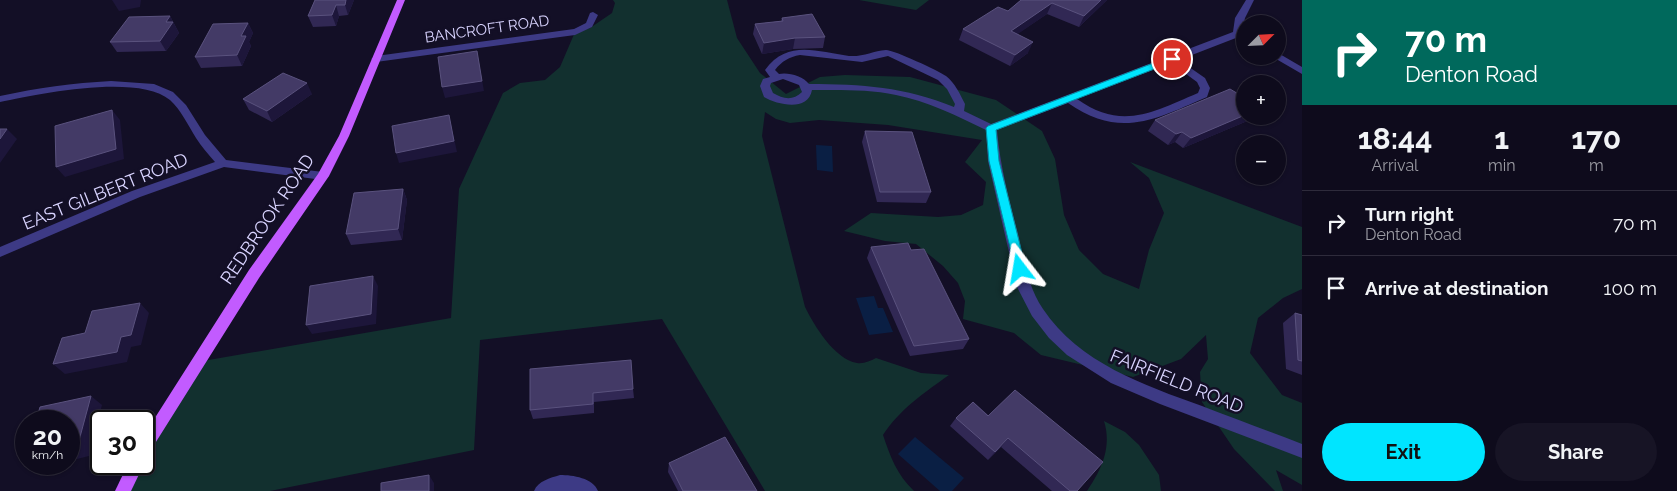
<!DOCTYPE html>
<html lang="en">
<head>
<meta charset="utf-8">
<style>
  :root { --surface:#0e0b1c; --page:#171425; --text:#f1f3f6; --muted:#9b9ba3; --line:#2e2b3b; --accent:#00e5ff }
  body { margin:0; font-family:Raleway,sans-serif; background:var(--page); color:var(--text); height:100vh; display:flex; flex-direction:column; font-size:19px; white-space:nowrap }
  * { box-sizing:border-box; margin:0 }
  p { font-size:16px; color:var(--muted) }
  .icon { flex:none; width:28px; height:28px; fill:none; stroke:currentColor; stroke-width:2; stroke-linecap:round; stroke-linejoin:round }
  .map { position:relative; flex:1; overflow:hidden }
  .details { display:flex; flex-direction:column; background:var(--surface); width:375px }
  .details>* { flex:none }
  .banner { background:#00695c; color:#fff; overflow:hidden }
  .needle { width:32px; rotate:66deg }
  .controls { position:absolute; left:1236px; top:15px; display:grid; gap:10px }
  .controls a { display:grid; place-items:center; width:50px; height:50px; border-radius:50%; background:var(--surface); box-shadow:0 1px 4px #0004,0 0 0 1px var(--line); font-size:25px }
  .speed { position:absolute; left:15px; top:410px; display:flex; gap:10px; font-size:25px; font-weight:700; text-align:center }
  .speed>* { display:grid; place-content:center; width:65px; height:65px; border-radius:50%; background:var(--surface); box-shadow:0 1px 4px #0004,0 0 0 1px var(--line); line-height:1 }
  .speed small { font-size:12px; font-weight:400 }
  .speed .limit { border:2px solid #111; border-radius:8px; background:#fff; color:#111 }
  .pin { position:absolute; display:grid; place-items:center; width:42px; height:42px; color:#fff; margin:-21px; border:2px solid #fff; border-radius:50%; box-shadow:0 1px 5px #0007 }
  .me { position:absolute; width:55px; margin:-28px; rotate:346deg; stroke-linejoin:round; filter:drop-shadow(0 0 4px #0008) }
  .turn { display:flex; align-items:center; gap:18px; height:105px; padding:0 20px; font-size:22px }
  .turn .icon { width:65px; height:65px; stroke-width:2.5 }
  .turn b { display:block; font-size:35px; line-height:42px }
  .eta { display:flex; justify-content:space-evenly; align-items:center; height:85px; text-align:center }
  .eta b { font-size:30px; font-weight:700; line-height:35px }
  .action { display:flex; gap:10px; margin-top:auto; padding:10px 20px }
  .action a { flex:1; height:58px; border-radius:30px; background:var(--accent); color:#111; font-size:20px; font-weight:700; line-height:58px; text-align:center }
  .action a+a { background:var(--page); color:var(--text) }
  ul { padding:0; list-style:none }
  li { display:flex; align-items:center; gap:15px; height:65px; padding:0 20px; border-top:1px solid var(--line) }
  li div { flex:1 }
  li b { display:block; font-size:19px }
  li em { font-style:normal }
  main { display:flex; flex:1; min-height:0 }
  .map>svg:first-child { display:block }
  .green { fill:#12302f }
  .water { fill:#0a1f44 }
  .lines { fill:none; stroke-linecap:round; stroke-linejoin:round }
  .minor { fill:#3d3a85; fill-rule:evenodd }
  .major { fill:#c25bff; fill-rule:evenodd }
  .wall { fill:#312854 }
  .shaded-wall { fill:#1d163a }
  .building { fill:#433a66; stroke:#5a527e }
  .route { fill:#00e5ff; stroke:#0095a6 }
  .labels { text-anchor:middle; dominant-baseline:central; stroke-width:5; stroke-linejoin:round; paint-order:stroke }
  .far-street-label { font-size:15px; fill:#d9d4ff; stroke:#130f26 }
  .street-label { font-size:18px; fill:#d9d4ff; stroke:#130f26 }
</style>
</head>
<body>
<main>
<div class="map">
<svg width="1302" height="491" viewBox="0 0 1302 491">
  <rect width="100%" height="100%" fill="#130f26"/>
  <g class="green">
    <path d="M613 0H727L737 38 760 73 786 94 820 77 845 75 910 77 996 100 1042 131 1055 159 1064 215 1079 250 1103 274 1139 289 1149 250 1164 213 1149 178 1130 162 1302 227V289L1283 298 1258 318 1250 353 1282 395 1302 403V485L1276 470 1283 491H1275L1234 449 1202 402 1200 372 1208 359 1206 335 1181 359 1133 377 1041 355 1014 333 963 319 965 301 958 283 943 266 916 244 885 241 844 231 871 213 938 217 961 215 983 205 986 182 965 162 982 140 888 125 819 120 790 123 776 119 765 112 762 136 805 307C814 325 834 359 857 363 864 364 870 361 876 358L921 373 949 375C924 393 900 409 883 435 890 456 897 475 914 491H765L662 319 480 340 474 450 270 491H123L136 464H144V448L148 439 197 362 451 318 459 189 503 93 520 83 545 80 560 67 575 32 590 28 612 13 615 3Z"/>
    <polygon points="859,0 929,0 916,10"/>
    <path d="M1104 421 1125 432 1139 445 1159 475 1161 491H1087C1102 469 1112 447 1104 421Z"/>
  </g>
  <g class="water">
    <polygon points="816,145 832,146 833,172 817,170"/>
    <polygon points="874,296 878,308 883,308 893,332 869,335 856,298"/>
    <polygon points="915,437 964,478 952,491 940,491 898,454"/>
  </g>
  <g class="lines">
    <g class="minor">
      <path d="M1246 0H1254L1245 18 1241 36 1179 60 1205 78 1210 88 1207 97C1154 120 1120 139 1068 103L997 130C1000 166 1009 199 1018 234 1024 260 1028 287 1043 309 1079 363 1144 385 1202 406 1235 419 1269 431 1302 444V458L1160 404 1111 383 1067 355 1049 338 1032 316 1017 287 988 161 986 130C957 116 927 101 896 95 868 89 840 90 812 90 808 112 778 105 764 97L760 86 763 79 770 77 765 70C788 39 817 52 849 56 863 57 873 51 886 50 894 50 939 71 946 76 955 83 960 94 965 104L964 111 991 124 1233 32 1235 18ZM800 55 862 62 888 56 938 80 947 89 955 104 954 107C905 87 862 84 809 84 803 76 788 72 779 74L775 70C782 61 789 57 800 55ZM1171 63 1197 82 1200 88 1198 93C1153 112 1122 131 1077 99ZM783 79 799 85 802 92C793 101 783 99 773 93L770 86 771 83Z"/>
      <polygon points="593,12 598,15 592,27 575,35 376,62 371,59 376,56 574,29 586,23 590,13"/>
      <polygon points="1278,53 1302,67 1302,74 1271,56 1278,56"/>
      <path d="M111 81 154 84 173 92 186 105 205 135 226 160 323 172 329 176 323 180 224 167 140 197 0 257V247L132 191 215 162C208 154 201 146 196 138 188 125 181 110 170 100 138 73 38 94 0 102V96C37 88 73 83 111 81Z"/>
      <path d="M560 475C573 475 593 478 598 491H534C538 481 550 478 560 475Z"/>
    </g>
    <g class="major">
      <polygon points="397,0 405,0 349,136 329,176 259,278 149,453 144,455 144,435 249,270 318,174 339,136"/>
      <polygon points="128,464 144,464 131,491 115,491"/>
    </g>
  </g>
  <g class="wall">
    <polygon points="315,0 354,0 348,15 339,16 336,26 313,27 308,16"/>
    <polygon points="1021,0 1107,0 1079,27 1047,14 1017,34 1028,53 1010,66 959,40 963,29 1008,11"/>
    <polygon points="170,16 179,33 166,51 117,52 110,42"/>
    <polygon points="782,18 825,37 823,48 793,49 762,54 753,34 755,24 781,21"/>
    <polygon points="248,23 253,33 249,42 251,46 242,66 201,68 195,57"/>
    <polygon points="312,94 272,122 249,110 243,99"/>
    <polygon points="1252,119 1183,148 1175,142 1168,145 1148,131 1155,120"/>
    <polygon points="865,131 931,192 926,203 877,202 862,142"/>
    <polygon points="403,189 407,200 402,240 351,245 346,234"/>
    <polygon points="871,247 911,250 969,339 963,349 910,356 867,258"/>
    <polygon points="1295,313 1302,315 1302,375 1286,369 1283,323"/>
    <polygon points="530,369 633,389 634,398 594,402 594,413 533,419 530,410"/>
    <polygon points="973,402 1077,491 1052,491 1001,447 988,460 950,426 956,418"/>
    <polygon points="669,463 757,491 678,491 668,472"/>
  </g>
  <g class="shaded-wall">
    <polygon points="112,0 141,0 140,7 119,11"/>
    <polygon points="346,0 354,0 348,15 345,5"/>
    <polygon points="1101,0 1107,0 1079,27 1084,16"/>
    <polygon points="1052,3 1047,14 1006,42 1011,31"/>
    <polygon points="336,5 339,16 336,26 332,15"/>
    <polygon points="170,16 179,33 166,51 160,41 166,22"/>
    <polygon points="248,23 253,33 249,42 251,46 242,66 237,55 241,36"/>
    <polygon points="795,38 793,49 762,54 764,43"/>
    <polygon points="1033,42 1028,53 1010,66 1015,55"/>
    <polygon points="477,51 484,91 445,98 442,87"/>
    <polygon points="307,83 312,94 272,122 267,111"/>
    <polygon points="112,110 120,120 124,159 65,177 56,167"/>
    <polygon points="449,115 457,152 399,163 396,153"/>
    <polygon points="1245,115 1245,116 1254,116 1252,119 1183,148 1191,138"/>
    <polygon points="7,129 17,139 0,163 0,139"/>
    <polygon points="1182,132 1175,142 1168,145 1176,134"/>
    <polygon points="403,189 407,200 402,240 398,229"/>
    <polygon points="373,276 378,286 376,324 312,334 306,325"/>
    <polygon points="140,303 149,313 141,345 131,347 127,362 65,374 53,364 121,337"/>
    <polygon points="91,396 102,405 89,456 69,461 69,450"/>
    <polygon points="1008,438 1001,447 988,460 995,452"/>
    <polygon points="31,464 56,464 37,468"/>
    <polygon points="429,475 434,483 434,491 429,491"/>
  </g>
  <g class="building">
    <polygon points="315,0 346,0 345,5 336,5 332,15 308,16"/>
    <polygon points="1021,0 1101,0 1084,16 1052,3 1011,31 1033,42 1015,55 963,29 998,7 1008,11"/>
    <polygon points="812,14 825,37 795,38 764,43 755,24 783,21 782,18"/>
    <polygon points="170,16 166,22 173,22 160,41 110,42 129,17"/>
    <polygon points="248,23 241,36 246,36 237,55 195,57 213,24"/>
    <polygon points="477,51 482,81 442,87 438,57"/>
    <polygon points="283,73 307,83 267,111 243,99"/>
    <polygon points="1230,89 1245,98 1245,115 1191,138 1182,132 1176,134 1155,120"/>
    <polygon points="112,110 116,149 56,167 55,126"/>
    <polygon points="449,115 454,141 396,153 392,126"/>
    <polygon points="0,129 7,129 0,139"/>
    <polygon points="865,131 912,132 931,192 880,192"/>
    <polygon points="403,189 398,229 346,234 354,193"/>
    <polygon points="908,243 911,250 924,249 969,339 914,346 871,247"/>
    <polygon points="373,276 371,314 306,325 310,286"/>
    <polygon points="140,303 131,335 121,337 117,352 53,364 62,338 85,333 92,311"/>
    <polygon points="1295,313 1302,315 1302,361 1298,360"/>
    <polygon points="631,360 633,389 593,393 593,404 530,410 530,369"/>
    <polygon points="1015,390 1103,462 1077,491 1070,491 1008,438 995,452 956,418 973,402 988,416"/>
    <polygon points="91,396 77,448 69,450 69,421 36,421 40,407"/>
    <polygon points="725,437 757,491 683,491 669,463"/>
    <polygon points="429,475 429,491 381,491 381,483"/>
  </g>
  <polygon class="route" points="1172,56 1176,59 1175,61 996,130 999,161 1026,269 1020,273 1016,272 989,161 986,128 988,126"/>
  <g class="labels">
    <g class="far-street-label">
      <text transform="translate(487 29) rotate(-8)">BANCROFT ROAD</text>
    </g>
    <g class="street-label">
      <text transform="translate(105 191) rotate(-22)">EAST GILBERT ROAD</text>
      <text transform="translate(267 219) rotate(-56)">REDBROOK ROAD</text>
      <text transform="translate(1177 381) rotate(22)">FAIRFIELD ROAD</text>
    </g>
  </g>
</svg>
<div class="controls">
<a><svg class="needle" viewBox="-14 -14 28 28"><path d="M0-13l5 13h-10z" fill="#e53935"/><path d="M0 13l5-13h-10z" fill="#9b9ba3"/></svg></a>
<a>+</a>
<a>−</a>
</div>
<div class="speed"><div>20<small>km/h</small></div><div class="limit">30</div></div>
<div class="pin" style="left:1172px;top:59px;background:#d93025"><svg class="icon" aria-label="arrive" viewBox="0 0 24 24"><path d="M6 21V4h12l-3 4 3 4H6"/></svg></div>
<svg class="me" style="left:1020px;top:269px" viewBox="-20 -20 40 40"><path d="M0-17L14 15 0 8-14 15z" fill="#00e5ff" stroke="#fff" stroke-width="4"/></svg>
</div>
<section class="details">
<div class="banner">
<div class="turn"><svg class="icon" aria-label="right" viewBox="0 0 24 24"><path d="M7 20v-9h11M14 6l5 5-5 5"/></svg><div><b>70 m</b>Denton Road</div></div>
</div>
<div class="eta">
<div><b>18:44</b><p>Arrival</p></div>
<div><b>1</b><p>min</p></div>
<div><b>170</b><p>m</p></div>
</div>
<ul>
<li><svg class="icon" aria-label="right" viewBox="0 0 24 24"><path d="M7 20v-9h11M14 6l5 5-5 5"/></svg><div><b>Turn right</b><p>Denton Road</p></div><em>70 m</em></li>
<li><svg class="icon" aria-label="arrive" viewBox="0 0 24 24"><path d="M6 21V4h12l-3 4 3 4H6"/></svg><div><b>Arrive at destination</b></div><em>100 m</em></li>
</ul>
<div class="action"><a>Exit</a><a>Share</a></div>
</section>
</main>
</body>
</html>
